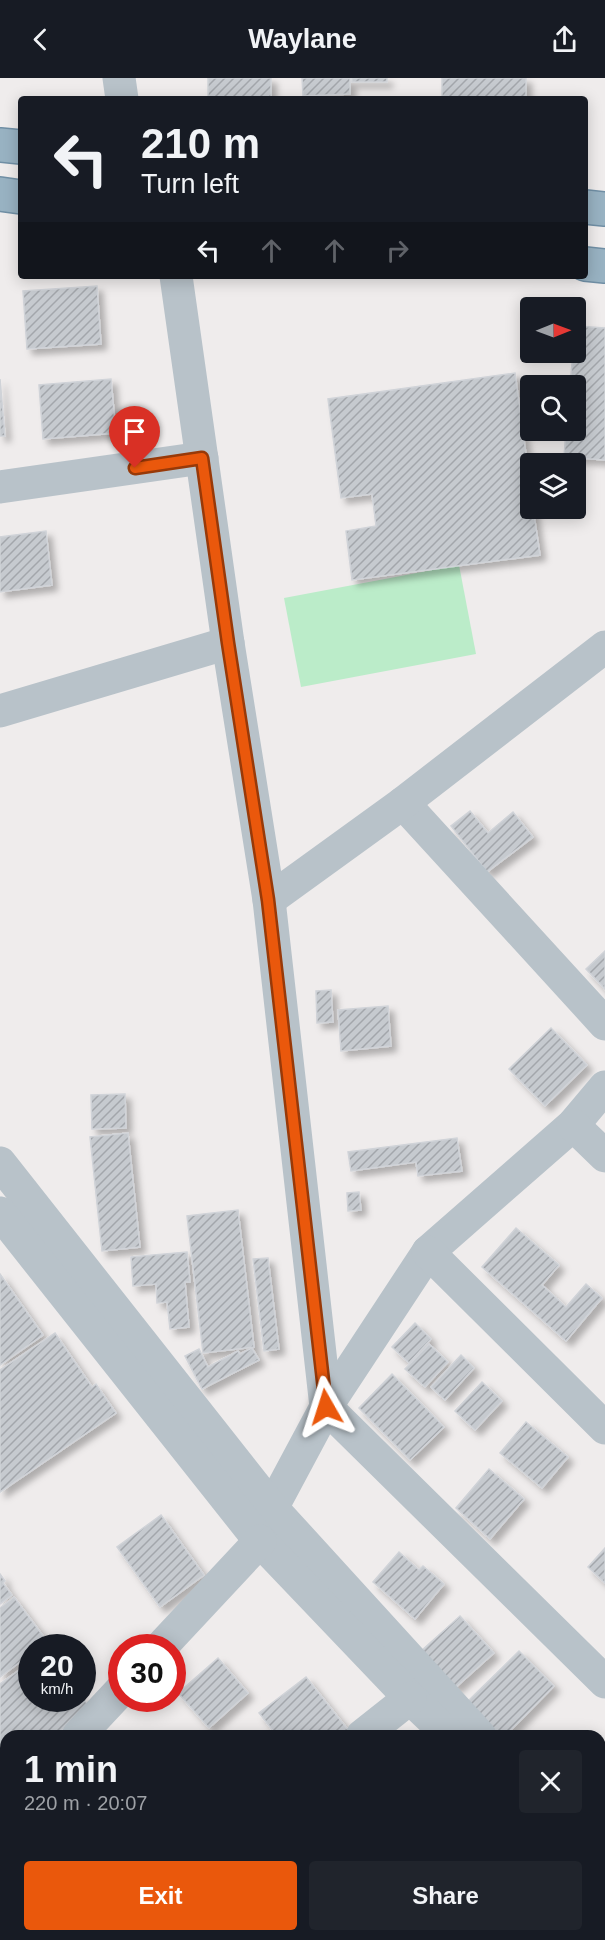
<!DOCTYPE html>
<html lang="en">
<head>
<meta charset="utf-8">
<style>
  :root { --surface:#171b24; --page:#20242c; --text:#f1f3f6; --muted:#9ea1a6; --accent:#ea580c }
  body { margin:0; font-family:Helvetica,sans-serif; background:var(--page); color:var(--text); height:100vh; display:flex; flex-direction:column; font-size:22px; white-space:nowrap }
  * { box-sizing:border-box; margin:0 }
  p { font-size:20px; color:var(--muted) }
  .icon { flex:none; width:33px; height:33px; fill:none; stroke:currentColor; stroke-width:2; stroke-linecap:round; stroke-linejoin:round }
  .map { position:relative; flex:1; overflow:hidden }
  .drawer { position:absolute; left:0px; top:1652px; width:606px; height:212px; display:flex; flex-direction:column; background:var(--surface); border-radius:18px 18px 0 0; box-shadow:0 3px 15px #0003 }
  .drawer>* { flex:none }
  .top-card { position:absolute; left:18px; top:18px; width:570px; height:183px; border-radius:6px; box-shadow:0 3px 15px #0003; background:#171b24; color:var(--text); overflow:hidden }
  .needle { width:39px; rotate:89deg }
  .tools { position:absolute; left:520px; top:219px; display:grid; gap:12px }
  .tools a { display:grid; place-items:center; width:66px; height:66px; border-radius:6px; background:var(--surface); box-shadow:0 3px 15px #0003; font-size:30px }
  .speed { position:absolute; left:18px; top:1556px; display:flex; gap:12px; font-size:30px; font-weight:700; text-align:center }
  .speed>* { display:grid; place-content:center; width:78px; height:78px; border-radius:50%; background:var(--surface); box-shadow:0 3px 15px #0003; line-height:1 }
  .speed small { font-size:15px; font-weight:400 }
  .speed .limit { border:9px solid #d22; background:#fff; color:#111 }
  .pin { position:absolute; display:grid; place-items:center; width:51px; height:51px; color:#fff; margin:-62px -26px; border-radius:50% 50% 50% 0; rotate:-45deg; box-shadow:0 0 6px #0007 }
  .pin .icon { rotate:45deg }
  .me { position:absolute; width:66px; margin:-33px; rotate:354deg; stroke-linejoin:round; filter:drop-shadow(0 0 4px #0008) }
  .turn { display:flex; align-items:center; gap:21px; height:126px; padding:0 24px; font-size:27px }
  .turn .icon { width:78px; height:78px; stroke-width:2.5 }
  .turn b { display:block; font-size:42px; line-height:51px }
  .lanes { display:flex; align-items:center; height:57px; padding:0 24px; background:#0003; justify-content:center; gap:30px; direction:ltr }
  .lanes .off { opacity:.35 }
  .round { display:grid; place-items:center; flex:none; width:63px; height:63px; border-radius:6px; background:var(--page) }
  .overview { display:flex; align-items:center; justify-content:space-between; height:102px; padding:0 24px }
  h1 { font-size:36px; font-weight:600; line-height:45px }
  .primary-button { display:flex; gap:12px; margin-top:auto; padding:12px 24px }
  .primary-button a { flex:1; height:69px; border-radius:6px; background:var(--accent); color:#fff; font-size:24px; font-weight:600; line-height:69px; text-align:center }
  .primary-button a+a { background:var(--page); color:var(--text) }
  header { display:flex; justify-content:space-between; align-items:center; height:78px; padding:0 24px; background:var(--surface); font-size:27px; font-weight:600 }
  .map>svg:first-child { display:block }
  .green { fill:#bbecc9 }
  .building { fill:url(#building-hatch); stroke:#d0d3d8; stroke-width:1.5; filter:url(#shadow) }
  .lines { fill:none; stroke-linecap:round; stroke-linejoin:round }
  .trunk-casing { stroke:#708fa5; stroke-width:36 }
  .minor { stroke:#b8c2c9; stroke-width:33 }
  .trunk { stroke:#98b2c2; stroke-width:33 }
  .route-casing { stroke:#983908; stroke-width:15 }
  .route { stroke:#ea580c; stroke-width:10 }
</style>
</head>
<body>
<header><svg class="icon" aria-label="back" viewBox="0 0 24 24"><path d="M15 5l-7 7 7 7"/></svg>Waylane<svg class="icon" aria-label="share" viewBox="0 0 24 24"><path d="M12 15V3M7 8l5-5 5 5M5 13v7h14v-7"/></svg></header>
<div class="map">
<svg width="605" height="1862" viewBox="0 0 605 1862">
  <defs>
    <pattern id="building-hatch" width="6" height="6" patternUnits="userSpaceOnUse" patternTransform="scale(1.5)"><rect width="6" height="6" fill="#c6cacf"/><path d="M-1 1l2-2M0 6l6-6M5 7l2-2" fill="none" stroke="#a3a6ab"/></pattern>
    <filter id="shadow"><feDropShadow dx="5.5" dy="5.5" stdDeviation="3" flood-color="#0004"/></filter>
  </defs>
  <rect width="100%" height="100%" fill="#efecec"/>
  <polygon class="green" points="459,487 476,576 301,609 284,520"/>
  <g class="building">
    <rect x="208" y="0" width="63" height="21"/>
    <polygon points="302,0 350,0 350,16 303,18"/>
    <rect x="352" y="0" width="35" height="4"/>
    <rect x="442" y="0" width="84" height="21"/>
    <polygon points="97,208 101,266 27,271 23,213"/>
    <polygon points="576,248 605,250 605,382 564,379 566,352 576,352 576,308 570,308 573,274 576,274"/>
    <polygon points="515,295 531,413 531,430 533,430 540,477 352,502 346,453 376,448 372,416 341,420 328,321"/>
    <polygon points="0,301 5,358 0,358"/>
    <polygon points="111,301 116,355 43,361 39,307"/>
    <polygon points="46,453 52,507 0,514 0,459"/>
    <polygon points="470,733 488,755 513,734 533,759 487,794 451,748"/>
    <polygon points="605,873 605,911 586,891"/>
    <polygon points="331,912 333,944 317,945 316,913"/>
    <polygon points="388,928 391,968 341,973 338,932"/>
    <polygon points="551,950 587,987 545,1028 509,991"/>
    <polygon points="125,1016 126,1050 92,1051 91,1017"/>
    <polygon points="128,1055 140,1169 102,1173 90,1059"/>
    <polygon points="457,1060 462,1093 418,1098 416,1084 351,1093 348,1074"/>
    <polygon points="359,1114 361,1132 348,1133 347,1115"/>
    <polygon points="238,1132 254,1269 203,1275 187,1138"/>
    <polygon points="516,1150 559,1187 542,1207 566,1229 586,1206 602,1220 566,1263 482,1189"/>
    <polygon points="187,1174 190,1204 185,1204 189,1249 170,1251 167,1224 157,1225 156,1206 133,1208 131,1179"/>
    <polygon points="268,1180 279,1271 264,1273 253,1181"/>
    <polygon points="0,1196 43,1257 0,1287"/>
    <polygon points="415,1245 431,1261 409,1285 392,1269"/>
    <polygon points="55,1255 92,1309 96,1306 116,1335 0,1414 0,1292"/>
    <polygon points="429,1266 448,1284 425,1309 405,1291"/>
    <polygon points="252,1270 259,1282 202,1311 185,1278 199,1271 208,1289 238,1273 240,1276"/>
    <polygon points="461,1277 474,1290 445,1322 431,1309"/>
    <polygon points="392,1296 444,1349 410,1382 359,1330"/>
    <polygon points="482,1304 502,1323 475,1352 455,1333"/>
    <polygon points="526,1344 568,1379 542,1410 500,1375"/>
    <polygon points="489,1391 524,1421 490,1461 456,1430"/>
    <polygon points="161,1437 204,1497 160,1529 117,1469"/>
    <polygon points="605,1470 605,1505 588,1489"/>
    <polygon points="399,1474 419,1492 423,1488 444,1506 415,1541 373,1504"/>
    <polygon points="0,1496 5,1503 3,1505 12,1517 0,1526"/>
    <polygon points="14,1519 47,1563 39,1569 32,1569 32,1575 0,1599 0,1530"/>
    <polygon points="460,1538 494,1575 455,1610 421,1573"/>
    <polygon points="519,1573 554,1608 505,1658 496,1658 465,1626"/>
    <polygon points="218,1580 248,1615 209,1650 178,1615"/>
    <polygon points="32,1583 32,1620 82,1619 91,1630 54,1658 6,1658 6,1693 4,1695 0,1690 0,1606"/>
    <polygon points="306,1599 353,1658 277,1658 259,1635"/>
    <polygon points="6,1857 37,1857 41,1862 0,1862"/>
  </g>
  <g class="lines">
    <defs>
      <g id="trunk">
        <polyline points="0,67 21,69"/>
        <polyline points="0,116 21,119"/>
        <polyline points="585,129 605,131"/>
        <polyline points="585,186 605,188"/>
      </g>
    </defs>
    <use href="#trunk" class="trunk-casing"/>
    <g class="minor">
      <polyline points="119,0 122,21"/>
      <polyline points="176,198 228,565 269,822 326,1329 272,1430"/>
      <polyline points="0,409 202,380"/>
      <polyline points="0,633 228,565"/>
      <polyline points="403,725 605,946"/>
      <polyline points="269,822 403,725 605,569"/>
      <polyline points="605,1009 573,1047 428,1174 326,1329 605,1604"/>
      <polyline points="573,1047 605,1078"/>
      <polyline points="0,1085 272,1430 480,1658"/>
      <polyline points="0,1135 260,1463 410,1620 450,1658"/>
      <polyline points="428,1174 605,1350"/>
      <polyline points="161,1569 260,1463"/>
      <polyline points="78,1658 122,1611"/>
      <polyline points="362,1658 410,1620"/>
      <polyline points="0,1740 6,1735"/>
      <polyline points="600,1798 605,1803"/>
      <polyline points="101,1862 108,1857"/>
      <polyline points="439,1862 446,1857"/>
    </g>
    <use href="#trunk" class="trunk"/>
  </g>
  <g class="lines">
    <defs>
      <polyline id="route" points="135,390 202,380 228,565 268,822 326,1329"/>
    </defs>
    <use href="#route" class="route-casing"/>
    <use href="#route" class="route"/>
  </g>
</svg>
<div class="tools">
<a><svg class="needle" viewBox="-14 -14 28 28"><path d="M0-13l5 13h-10z" fill="#e53935"/><path d="M0 13l5-13h-10z" fill="#9ea1a6"/></svg></a>
<a><svg class="icon" aria-label="search" viewBox="0 0 24 24"><circle cx="10" cy="10" r="6"/><path d="M15 15l6 6"/></svg></a>
<a><svg class="icon" aria-label="layers" viewBox="0 0 24 24"><path d="M12 4l9 5-9 5-9-5zM3 14l9 5 9-5"/></svg></a>
</div>
<div class="speed"><div>20<small>km/h</small></div><div class="limit">30</div></div>
<div class="pin" style="left:135px;top:390px;background:#d93025"><svg class="icon" aria-label="arrive" viewBox="0 0 24 24"><path d="M6 21V4h12l-3 4 3 4H6"/></svg></div>
<svg class="me" style="left:326px;top:1329px" viewBox="-20 -20 40 40"><path d="M0-17L14 15 0 8-14 15z" fill="#ea580c" stroke="#fff" stroke-width="4"/></svg>
<div class="top-card">
<div class="turn"><svg class="icon" aria-label="left" viewBox="0 0 24 24"><path d="M17 20v-9H6M10 6l-5 5 5 5"/></svg><div><b>210 m</b>Turn left</div></div>
<div class="lanes"><svg class="icon" aria-label="left" viewBox="0 0 24 24"><path d="M17 20v-9H6M10 6l-5 5 5 5"/></svg><svg class="icon off" aria-label="ahead" viewBox="0 0 24 24"><path d="M12 20V5M6 11l6-6 6 6"/></svg><svg class="icon off" aria-label="ahead" viewBox="0 0 24 24"><path d="M12 20V5M6 11l6-6 6 6"/></svg><svg class="icon off" aria-label="right" viewBox="0 0 24 24"><path d="M7 20v-9h11M14 6l5 5-5 5"/></svg></div>
</div>
<section class="drawer">
<div class="overview"><div><h1>1 min</h1><p>220 m · 20:07</p></div><a class="round"><svg class="icon" aria-label="close" viewBox="0 0 24 24"><path d="M6 6l12 12M18 6L6 18"/></svg></a></div>
<div class="primary-button"><a>Exit</a><a>Share</a></div>
</section>
</div>
</body>
</html>
